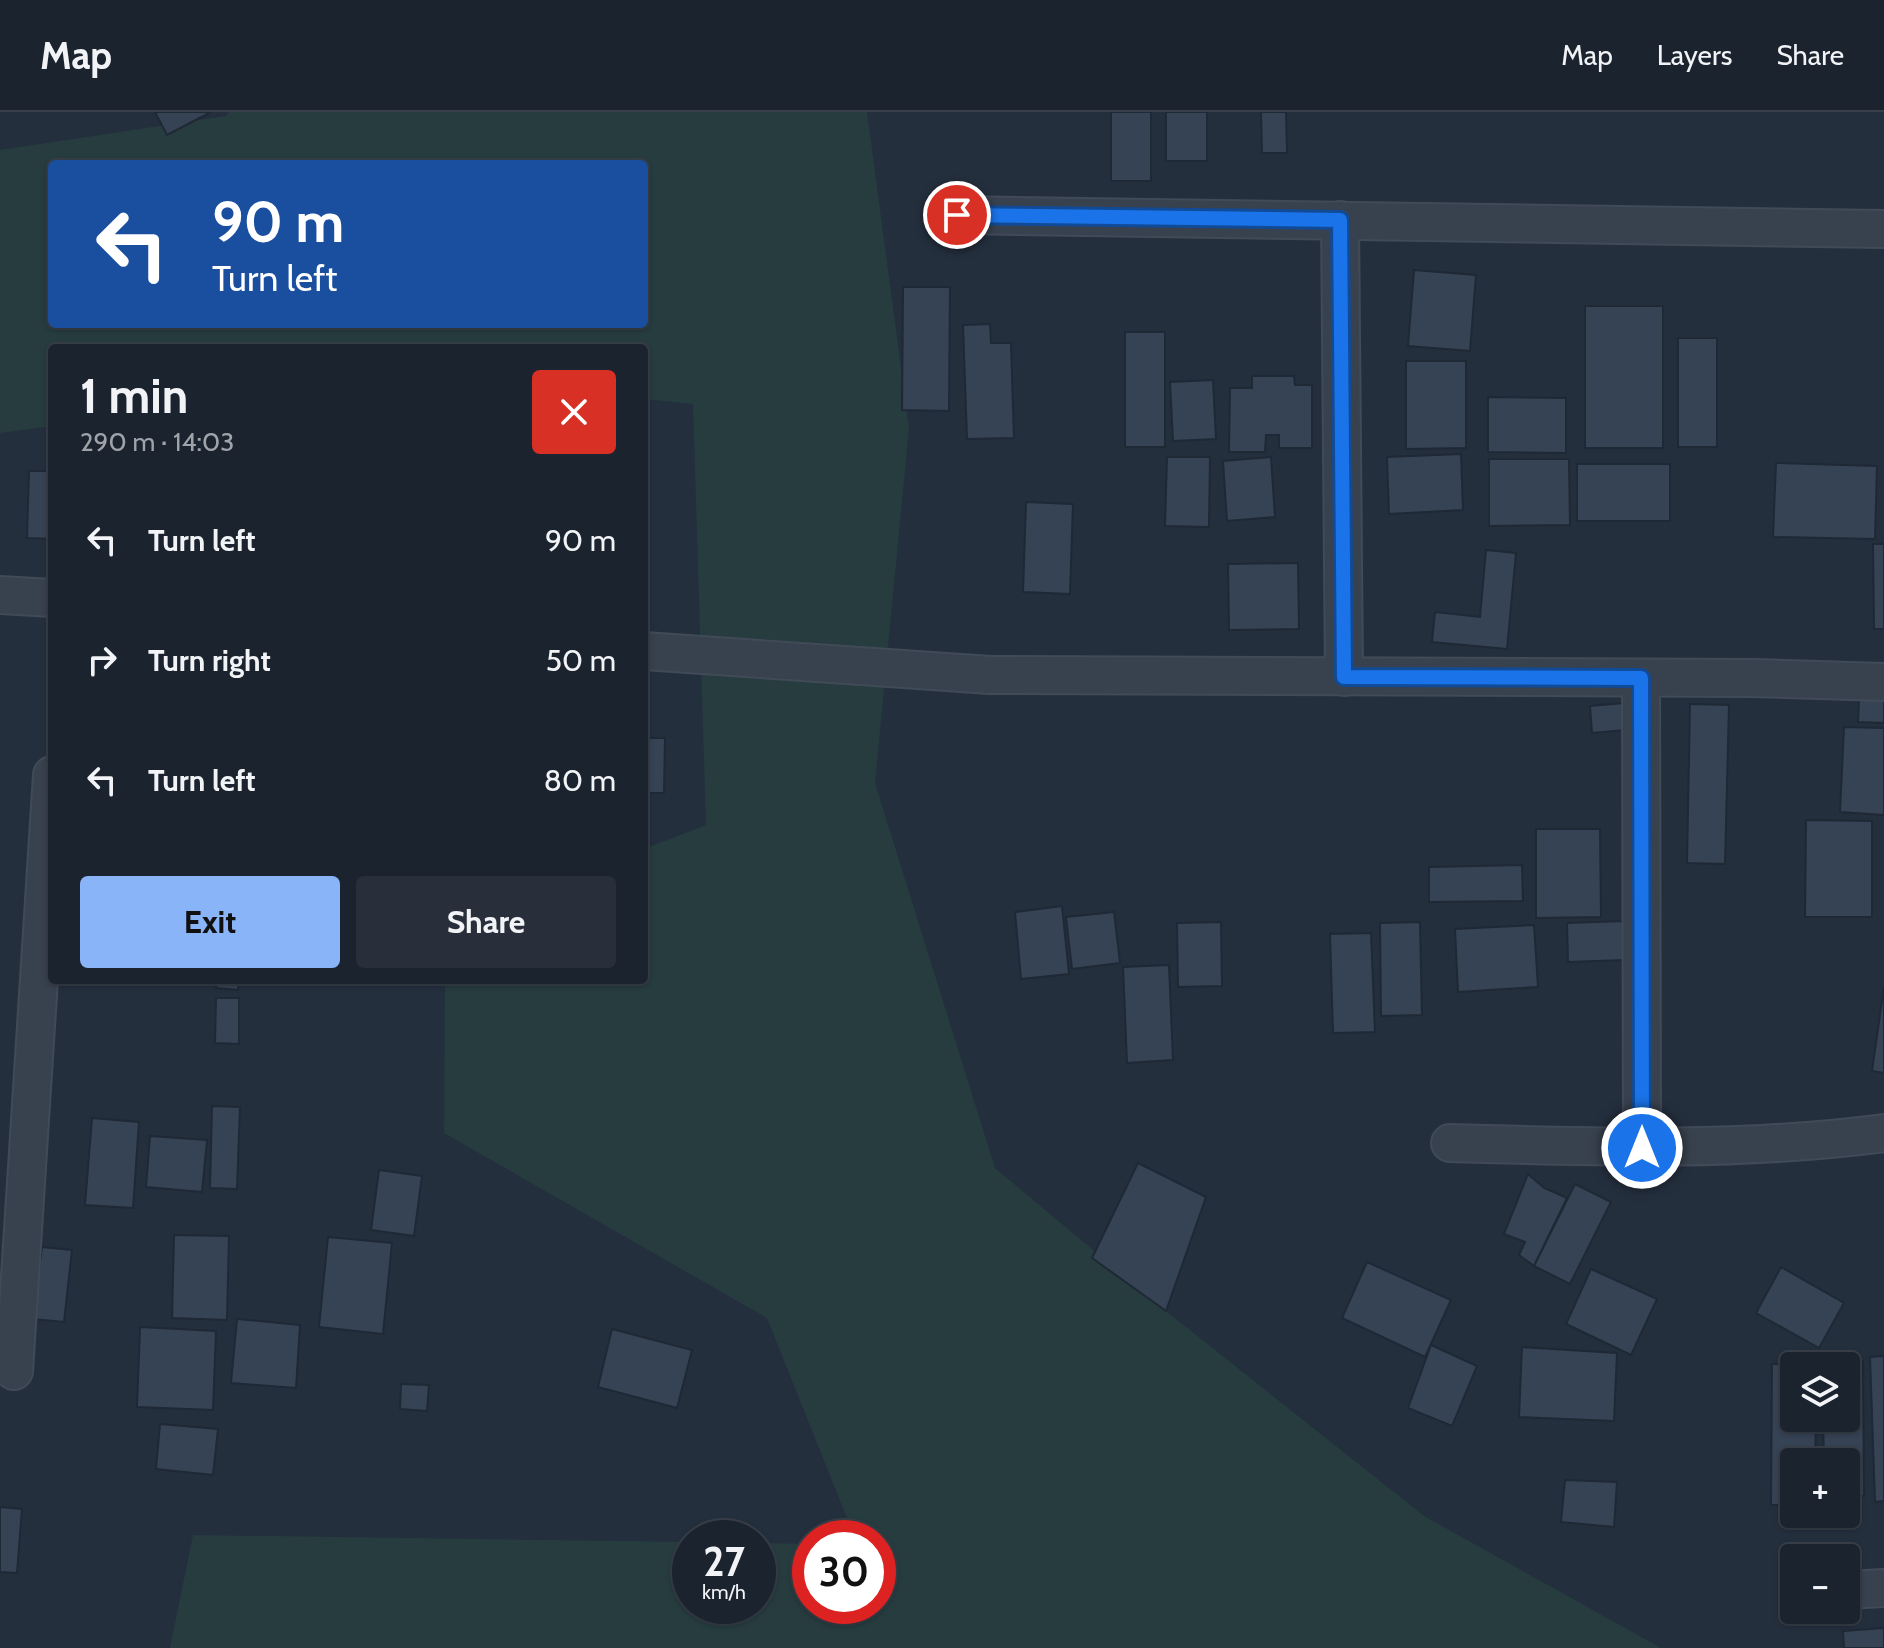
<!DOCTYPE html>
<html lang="en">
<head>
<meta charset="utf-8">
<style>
  :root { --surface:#1b232e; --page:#282f3a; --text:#f1f3f6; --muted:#a0a4aa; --line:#39404a; --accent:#8ab4f8 }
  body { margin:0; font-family:Cabin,sans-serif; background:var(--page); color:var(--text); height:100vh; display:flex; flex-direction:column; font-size:30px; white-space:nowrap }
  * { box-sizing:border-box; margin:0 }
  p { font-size:26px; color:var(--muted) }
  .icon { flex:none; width:44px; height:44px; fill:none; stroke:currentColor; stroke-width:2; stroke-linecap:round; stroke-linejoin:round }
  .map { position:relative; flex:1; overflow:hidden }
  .drawer { position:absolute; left:48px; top:232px; width:600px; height:640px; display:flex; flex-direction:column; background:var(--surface); border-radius:8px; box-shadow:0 2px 6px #0004,0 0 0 2px var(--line) }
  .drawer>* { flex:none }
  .guide { position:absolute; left:48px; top:48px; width:600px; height:168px; border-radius:8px; box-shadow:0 2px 6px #0004,0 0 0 2px var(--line); background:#1a4fa0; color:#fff; overflow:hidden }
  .fabs { position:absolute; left:1780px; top:1240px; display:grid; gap:16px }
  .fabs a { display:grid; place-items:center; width:80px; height:80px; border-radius:8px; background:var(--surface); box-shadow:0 2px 6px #0004,0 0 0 2px var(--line); font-size:40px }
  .speed { position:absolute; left:672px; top:1408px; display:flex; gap:16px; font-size:40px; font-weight:700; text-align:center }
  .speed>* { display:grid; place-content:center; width:104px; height:104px; border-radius:50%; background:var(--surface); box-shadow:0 2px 6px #0004,0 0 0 2px var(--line); line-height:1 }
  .speed small { font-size:20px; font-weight:400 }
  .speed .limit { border:12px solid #d22; background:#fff; color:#111 }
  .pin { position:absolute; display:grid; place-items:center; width:68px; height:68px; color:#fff; margin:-34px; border:4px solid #fff; border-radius:50%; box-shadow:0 2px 8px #0007 }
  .me { position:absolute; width:88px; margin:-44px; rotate:0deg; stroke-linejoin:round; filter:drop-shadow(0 0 6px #0008) }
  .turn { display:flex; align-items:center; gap:28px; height:168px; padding:0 32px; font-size:36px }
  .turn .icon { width:104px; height:104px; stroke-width:2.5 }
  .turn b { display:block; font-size:56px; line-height:68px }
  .round { display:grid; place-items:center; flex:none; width:84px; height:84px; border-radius:8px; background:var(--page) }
  .summary { display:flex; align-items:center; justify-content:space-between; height:136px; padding:0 32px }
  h1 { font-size:48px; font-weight:700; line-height:60px }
  .action { display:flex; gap:16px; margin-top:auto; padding:16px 32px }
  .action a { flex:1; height:92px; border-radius:8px; background:var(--accent); color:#111; font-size:32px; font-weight:700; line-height:92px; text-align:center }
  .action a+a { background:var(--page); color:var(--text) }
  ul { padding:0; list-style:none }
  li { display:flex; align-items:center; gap:24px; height:120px; padding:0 32px }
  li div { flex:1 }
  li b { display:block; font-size:30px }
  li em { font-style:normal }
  header { display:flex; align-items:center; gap:48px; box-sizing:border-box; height:112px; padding:0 40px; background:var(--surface); border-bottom:2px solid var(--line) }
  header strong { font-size:38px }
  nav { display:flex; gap:44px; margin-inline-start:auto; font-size:28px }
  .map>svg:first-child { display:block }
  .green { fill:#263c3f; fill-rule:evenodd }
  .building { fill:#364354; stroke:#1f2835; stroke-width:2 }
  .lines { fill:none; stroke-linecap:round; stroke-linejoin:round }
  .street-casing { stroke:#414a57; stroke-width:40 }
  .street { stroke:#38414e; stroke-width:36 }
  .route-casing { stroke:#114b97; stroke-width:20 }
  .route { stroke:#1a73e8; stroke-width:14 }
</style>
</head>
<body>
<header>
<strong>Map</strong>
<nav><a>Map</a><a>Layers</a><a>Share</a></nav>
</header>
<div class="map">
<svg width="1884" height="1536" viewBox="0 0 1884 1536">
  <rect width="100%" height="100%" fill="#242f3e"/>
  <path class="green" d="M229 0H867L909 316 875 671 995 1056 1166 1199 1424 1404 1661 1536H170L193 1423 690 1430V1494H758V1431L810 1432V1494H878V1426H855L767 1206 444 1021 445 868H644V737L706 713 693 292 644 287V236H52V314L0 321V38L226 4ZM52 52H644V212H52Z"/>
  <g class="building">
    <polygon points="155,0 211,0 167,23"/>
    <rect x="1111" y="0" width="40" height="69"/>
    <rect x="1166" y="0" width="41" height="49"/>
    <polygon points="1261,0 1286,0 1287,41 1262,41"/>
    <polygon points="1414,158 1476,163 1470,239 1408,234"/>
    <polygon points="903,175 950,175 949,299 902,298"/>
    <rect x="1585" y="194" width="78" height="142"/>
    <polygon points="990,212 991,231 1011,231 1014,326 967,327 963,213"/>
    <rect x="1125" y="220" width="40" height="115"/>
    <rect x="1678" y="226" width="39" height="109"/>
    <polygon points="1406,249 1466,249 1466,336 1406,337"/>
    <polygon points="1252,264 1294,264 1295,273 1312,273 1312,336 1279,336 1279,323 1266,323 1265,340 1229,340 1230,276 1252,276"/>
    <polygon points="1213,268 1216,327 1173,329 1170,270"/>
    <polygon points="1488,285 1566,286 1566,341 1488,340"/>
    <polygon points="1461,342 1463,398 1389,402 1387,345"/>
    <polygon points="1167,345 1210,345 1209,415 1165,414"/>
    <polygon points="1271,345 1275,405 1227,409 1223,349"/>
    <polygon points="1489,347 1569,347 1570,413 1489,414"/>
    <polygon points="1776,351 1877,354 1875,427 1773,425"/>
    <rect x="1577" y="352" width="93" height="57"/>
    <polygon points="29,359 52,359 52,427 27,426"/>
    <polygon points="1026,390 1073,392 1070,482 1023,480"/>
    <polygon points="1873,432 1884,432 1884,517 1874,517"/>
    <polygon points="1486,438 1516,441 1507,537 1432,530 1435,500 1480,505"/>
    <polygon points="1298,451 1299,517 1229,518 1228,452"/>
    <polygon points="1859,586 1884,588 1884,611 1858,610"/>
    <polygon points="1635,590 1637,617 1592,621 1590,594"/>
    <polygon points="1690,592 1729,593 1725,752 1687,751"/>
    <polygon points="1844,615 1884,616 1884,703 1840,700"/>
    <polygon points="644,626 665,626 664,681 644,681"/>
    <polygon points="1806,708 1872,709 1872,805 1805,805"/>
    <polygon points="1536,717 1600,717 1601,805 1536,806"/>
    <polygon points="1522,753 1523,789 1429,790 1429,755"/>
    <polygon points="1062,794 1069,862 1021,867 1015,800"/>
    <polygon points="1114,800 1120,851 1072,857 1066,805"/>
    <polygon points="1624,809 1625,848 1568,850 1567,811"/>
    <polygon points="1221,810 1222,874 1178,875 1177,811"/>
    <polygon points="1420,810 1422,903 1381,904 1380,811"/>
    <polygon points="1534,813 1538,875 1458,880 1455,817"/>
    <polygon points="1371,821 1375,920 1333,921 1330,822"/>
    <polygon points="1169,853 1173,948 1127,951 1123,855"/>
    <rect x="156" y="868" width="48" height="5"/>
    <polygon points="217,868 239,868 238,878 216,876"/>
    <polygon points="1884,874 1884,961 1872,959"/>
    <polygon points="216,886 239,886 239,932 215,931"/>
    <polygon points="212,994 240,995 237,1077 210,1076"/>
    <polygon points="92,1006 139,1010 133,1096 85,1093"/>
    <polygon points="150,1024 207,1028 202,1080 146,1075"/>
    <polygon points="1138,1051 1206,1085 1166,1199 1092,1146"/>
    <polygon points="379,1058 422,1064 414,1124 371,1118"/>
    <polygon points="1528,1062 1544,1076 1567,1086 1534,1154 1519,1143 1525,1130 1504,1122"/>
    <polygon points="1575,1072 1611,1090 1570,1172 1534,1154"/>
    <polygon points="174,1123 229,1124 227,1208 172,1206"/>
    <polygon points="328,1125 392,1131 383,1222 319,1215"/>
    <polygon points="42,1135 72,1138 64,1210 33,1207"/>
    <polygon points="1367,1150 1451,1188 1425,1245 1342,1206"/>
    <polygon points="1781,1155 1844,1191 1819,1236 1756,1201"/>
    <polygon points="1591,1157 1657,1187 1631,1243 1566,1212"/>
    <polygon points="237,1207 300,1213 296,1276 231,1271"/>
    <polygon points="140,1215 216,1219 213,1298 137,1295"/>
    <polygon points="612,1217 692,1238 677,1296 598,1275"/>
    <polygon points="1431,1233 1477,1254 1452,1314 1408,1296"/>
    <polygon points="1522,1235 1617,1241 1614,1309 1519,1305"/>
    <polygon points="1884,1244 1884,1389 1875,1390 1870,1245"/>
    <polygon points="1863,1249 1864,1384 1846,1384 1846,1350 1824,1350 1823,1306 1846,1306 1846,1254 1823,1254 1823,1250"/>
    <polygon points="1772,1252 1816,1252 1794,1254 1794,1306 1816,1306 1815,1350 1794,1350 1794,1393 1771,1393"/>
    <polygon points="401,1272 429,1273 427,1299 400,1297"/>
    <polygon points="160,1312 218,1317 213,1363 156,1357"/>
    <polygon points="1565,1368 1617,1370 1614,1415 1561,1410"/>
    <polygon points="0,1395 22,1397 17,1461 0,1460"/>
    <polygon points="1884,1516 1884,1536 1844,1536 1843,1519"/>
  </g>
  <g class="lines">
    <defs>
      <g id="street">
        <polyline points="957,103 1884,117"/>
        <polyline points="1340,108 1344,565"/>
        <polyline points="0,483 52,486"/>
        <polyline points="644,539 990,563 1752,566 1884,570"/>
        <polyline points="1641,566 1642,1036"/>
        <path d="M1450 1031C1595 1035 1740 1040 1884 1021"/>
        <polyline points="14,1259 52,663"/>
        <polyline points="1846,1478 1884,1476"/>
      </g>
    </defs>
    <use href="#street" class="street-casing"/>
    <use href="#street" class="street"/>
  </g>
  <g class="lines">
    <defs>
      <polyline id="route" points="957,103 1340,108 1344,565 1641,566 1642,1036"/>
    </defs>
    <use href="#route" class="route-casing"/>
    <use href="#route" class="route"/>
  </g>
</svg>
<div class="fabs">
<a><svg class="icon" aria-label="layers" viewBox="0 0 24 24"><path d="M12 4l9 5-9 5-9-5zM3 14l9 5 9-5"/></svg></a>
<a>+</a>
<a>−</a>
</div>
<div class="speed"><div>27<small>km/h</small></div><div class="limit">30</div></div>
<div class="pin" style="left:957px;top:103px;background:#d93025"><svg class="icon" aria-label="arrive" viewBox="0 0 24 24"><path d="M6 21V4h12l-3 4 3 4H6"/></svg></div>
<svg class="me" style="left:1642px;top:1036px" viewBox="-20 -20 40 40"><circle r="17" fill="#1a73e8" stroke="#fff" stroke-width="3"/><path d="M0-11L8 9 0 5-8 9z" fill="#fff"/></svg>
<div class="guide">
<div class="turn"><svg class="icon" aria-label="left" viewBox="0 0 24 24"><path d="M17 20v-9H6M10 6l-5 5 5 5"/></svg><div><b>90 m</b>Turn left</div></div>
</div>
<section class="drawer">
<div class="summary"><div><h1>1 min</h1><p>290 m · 14:03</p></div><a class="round" style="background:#d93025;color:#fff"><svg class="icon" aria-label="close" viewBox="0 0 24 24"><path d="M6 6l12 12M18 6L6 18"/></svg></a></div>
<ul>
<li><svg class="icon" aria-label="left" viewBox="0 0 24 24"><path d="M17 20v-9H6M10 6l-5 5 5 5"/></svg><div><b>Turn left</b></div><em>90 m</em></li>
<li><svg class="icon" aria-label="right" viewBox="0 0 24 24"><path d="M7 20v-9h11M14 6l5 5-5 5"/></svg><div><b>Turn right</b></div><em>50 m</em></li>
<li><svg class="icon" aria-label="left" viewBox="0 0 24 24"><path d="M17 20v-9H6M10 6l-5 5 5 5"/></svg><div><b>Turn left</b></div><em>80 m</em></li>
</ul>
<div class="action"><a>Exit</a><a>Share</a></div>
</section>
</div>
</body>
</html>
